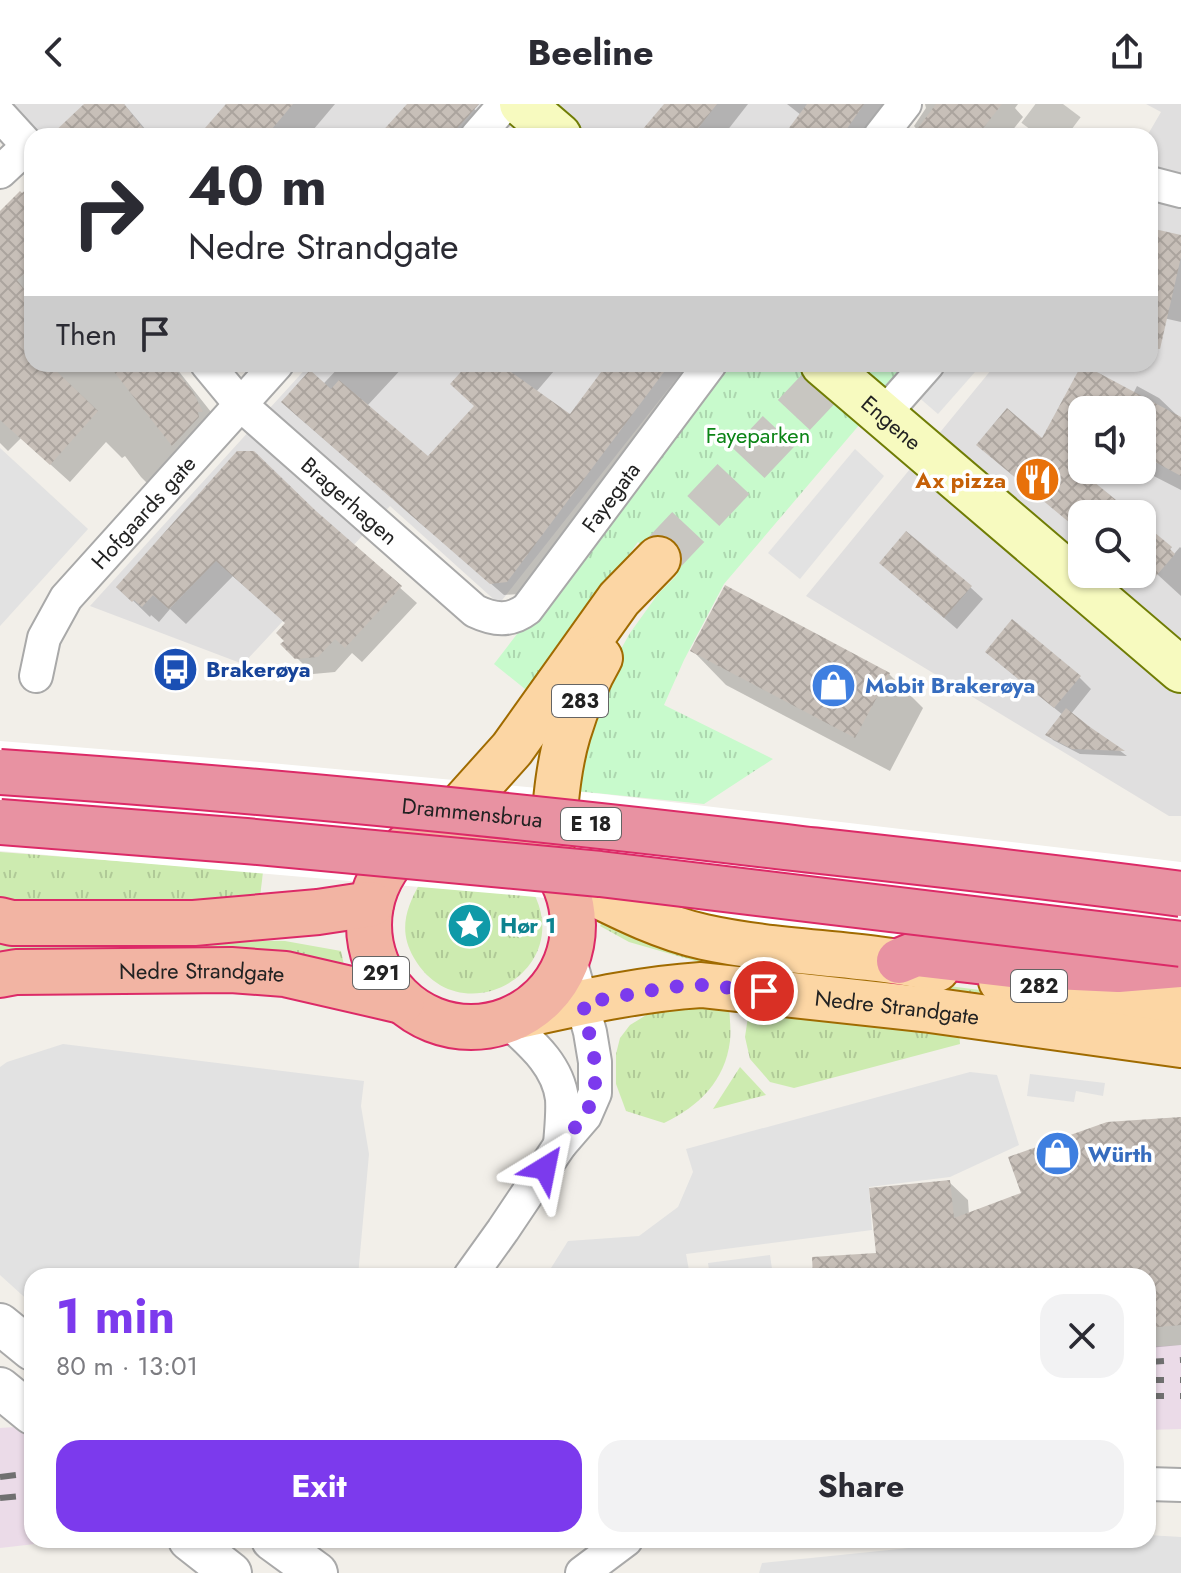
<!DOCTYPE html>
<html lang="en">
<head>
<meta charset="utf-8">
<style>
  :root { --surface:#fff; --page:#f2f2f3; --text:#2b2b33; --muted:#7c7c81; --accent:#7c3aed }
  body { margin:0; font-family:Jost,sans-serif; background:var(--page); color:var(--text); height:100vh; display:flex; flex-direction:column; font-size:30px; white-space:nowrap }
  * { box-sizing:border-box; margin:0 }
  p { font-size:26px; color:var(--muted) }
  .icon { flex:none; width:44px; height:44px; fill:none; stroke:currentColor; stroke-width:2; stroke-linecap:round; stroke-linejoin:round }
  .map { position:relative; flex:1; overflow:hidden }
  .sheet { position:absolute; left:24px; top:1164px; width:1132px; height:280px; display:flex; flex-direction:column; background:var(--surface); border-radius:24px; box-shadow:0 2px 6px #0004 }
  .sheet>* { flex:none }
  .top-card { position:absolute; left:24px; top:24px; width:1134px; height:244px; border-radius:24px; box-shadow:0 2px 6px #0004; background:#fff; color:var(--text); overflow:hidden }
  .controls { position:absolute; left:1068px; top:292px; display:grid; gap:16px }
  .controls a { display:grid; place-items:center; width:88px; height:88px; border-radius:16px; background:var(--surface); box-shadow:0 2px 6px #0004; font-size:40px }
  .pin { position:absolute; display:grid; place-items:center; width:68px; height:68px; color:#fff; margin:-34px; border:4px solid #fff; border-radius:50%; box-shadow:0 2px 8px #0007 }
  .me { position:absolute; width:88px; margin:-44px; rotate:35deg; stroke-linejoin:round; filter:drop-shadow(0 0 6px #0008) }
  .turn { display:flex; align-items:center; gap:28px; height:168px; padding:0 32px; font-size:36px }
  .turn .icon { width:104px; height:104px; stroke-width:2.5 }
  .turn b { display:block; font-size:56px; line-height:68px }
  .then { display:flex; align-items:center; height:76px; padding:0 32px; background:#0003; gap:16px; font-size:30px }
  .round { display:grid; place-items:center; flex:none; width:84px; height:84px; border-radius:24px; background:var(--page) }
  .headline { display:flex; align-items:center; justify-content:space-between; height:136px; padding:0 32px }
  h1 { font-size:48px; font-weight:700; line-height:60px; color:var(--accent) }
  .primary-button { display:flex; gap:16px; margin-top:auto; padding:16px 32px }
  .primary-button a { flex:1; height:92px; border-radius:24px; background:var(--accent); color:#fff; font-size:32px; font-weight:700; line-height:92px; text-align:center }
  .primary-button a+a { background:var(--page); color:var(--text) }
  header { display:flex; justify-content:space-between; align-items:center; height:104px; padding:0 32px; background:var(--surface); font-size:36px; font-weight:700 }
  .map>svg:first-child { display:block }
  .residential { fill:#e0dfdf; fill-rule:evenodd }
  .railway { fill:#ebdbe8 }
  .grass { fill:url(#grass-tufts) }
  .park { fill:url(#park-tufts) }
  .parking { fill:#e2e2e2 }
  .pier { fill:#fff }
  .shadow { fill:#0003 }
  .building { fill:url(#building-cross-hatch) }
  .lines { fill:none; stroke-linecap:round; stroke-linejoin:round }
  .primary-tunnel { stroke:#c8c6c1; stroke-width:44; stroke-dasharray:44 22; stroke-linecap:butt }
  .minor-casing { stroke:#a9a9a9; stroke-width:36 }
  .tertiary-casing { stroke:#a9a9a9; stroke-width:44 }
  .secondary-casing { stroke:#707d05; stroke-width:48 }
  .primary-casing { stroke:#a06b00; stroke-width:48 }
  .trunk-casing { stroke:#dc2a67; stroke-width:48 }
  .motorway-casing { stroke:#dc2a67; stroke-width:48 }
  .minor { stroke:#fff; stroke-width:32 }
  .tertiary { stroke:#fff; stroke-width:40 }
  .secondary { stroke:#f7fabf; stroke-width:44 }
  .primary { stroke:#fcd6a4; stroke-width:44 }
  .trunk { stroke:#f2b4a3; stroke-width:44 }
  .motorway { stroke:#e892a2; stroke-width:44 }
  .rail { stroke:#707070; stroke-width:6; stroke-dasharray:16 16; stroke-linecap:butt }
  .motorway-bridge-casing { stroke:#dc2a67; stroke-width:48; stroke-linecap:butt }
  .motorway-bridge { stroke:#e892a2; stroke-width:44 }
  .route { stroke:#7c3aed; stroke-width:14; stroke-dasharray:0 25.2 }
  .labels { text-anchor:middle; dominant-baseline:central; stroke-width:7; stroke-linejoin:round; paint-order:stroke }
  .shield { fill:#fff; stroke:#646464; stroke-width:2 }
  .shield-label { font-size:20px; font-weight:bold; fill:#222 }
  .street-label { font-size:22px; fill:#222; stroke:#fff }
  .park-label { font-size:22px; fill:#0c8416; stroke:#fff }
  .food-label { font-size:22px; font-weight:bold; fill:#c56008; stroke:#fff; text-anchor:end }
  .transit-label { font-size:22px; font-weight:bold; fill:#164399; stroke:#fff; text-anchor:start }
  .shop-label { font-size:22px; font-weight:bold; fill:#366cbe; stroke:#fff; text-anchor:start }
  .culture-label { font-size:22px; font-weight:bold; fill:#0d838f; stroke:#fff; text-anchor:start }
</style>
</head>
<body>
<header><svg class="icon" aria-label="back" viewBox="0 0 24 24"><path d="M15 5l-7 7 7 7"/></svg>Beeline<svg class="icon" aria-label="share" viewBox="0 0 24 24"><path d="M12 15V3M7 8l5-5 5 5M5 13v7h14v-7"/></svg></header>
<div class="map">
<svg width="1181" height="1469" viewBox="0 0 1181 1469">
  <defs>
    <pattern id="grass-tufts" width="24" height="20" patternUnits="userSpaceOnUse" patternTransform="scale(2)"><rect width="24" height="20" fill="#cdebb0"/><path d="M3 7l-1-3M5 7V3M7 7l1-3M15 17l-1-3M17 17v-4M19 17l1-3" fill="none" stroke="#b0c997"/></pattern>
    <pattern id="park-tufts" width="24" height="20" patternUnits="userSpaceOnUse" patternTransform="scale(2)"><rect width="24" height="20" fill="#c8facc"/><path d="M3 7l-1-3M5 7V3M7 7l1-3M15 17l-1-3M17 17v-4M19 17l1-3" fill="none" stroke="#acd6af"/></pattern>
    <pattern id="building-cross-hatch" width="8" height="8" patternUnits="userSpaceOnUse" patternTransform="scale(2)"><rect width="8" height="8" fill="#c7bfb8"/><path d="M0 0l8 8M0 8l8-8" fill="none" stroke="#aba49e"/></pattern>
  </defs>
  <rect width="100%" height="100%" fill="#f2efe9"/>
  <g class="residential">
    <polygon points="0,0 489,0 461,32 32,32 32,70 0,38"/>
    <polygon points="545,0 889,0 865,32 517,32"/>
    <path d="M1146 0H1181V712H1169L806 492 996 260H1150V32H1147L1161 8ZM1082 306H1142V366H1082ZM1082 410H1142V470H1082Z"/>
    <polygon points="310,260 688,260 499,500 390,402 243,560 90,502"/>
  </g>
  <g class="railway">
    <polygon points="1181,1241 1181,1325 1148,1326 1148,1243"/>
    <polygon points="15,1323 32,1335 32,1436 70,1436 0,1444 0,1324"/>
  </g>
  <g class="grass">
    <polygon points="0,748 263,768 260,793 220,798 0,799"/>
    <path d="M523 773C527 780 533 787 536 794 570 872 458 930 414 854 398 827 406 804 420 779Z"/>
    <polygon points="603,816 880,873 1127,905 1181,915 709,861 629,838 600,822"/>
    <polygon points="0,834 285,837 341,847 344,861 0,853"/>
    <path d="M706 902 729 904C730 915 731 926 730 937 725 977 699 1002 664 1019L626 1007 616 980V950L620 934 630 921 648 910 672 903Z"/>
    <polygon points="749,906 959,928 960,940 794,984 770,978 750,955 745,933"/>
    <polygon points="740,963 766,991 713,1005"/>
  </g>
  <polygon class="park" points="725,260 911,260 724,480 684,556 664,601 773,655 704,700 576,687 598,586 630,529 658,490 677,471 638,438 530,589 494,560"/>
  <g class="parking">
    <polygon points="928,260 982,260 938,310 908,284"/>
    <polygon points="0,344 88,425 0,522"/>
    <polygon points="855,345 884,372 800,475 768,449"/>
    <polygon points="63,940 364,977 361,1002 369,1050 358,1172 32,1172 32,1200 0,1171 0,963 7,958"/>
    <polygon points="970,968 997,971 1019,1041 950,1073 869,1083 872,1126 686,1150 690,1172 546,1172 568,1137 639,1132 678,1103 693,1068 686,1045"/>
    <polygon points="1030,970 1105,979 1103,992 1076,987 1074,998 1027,992"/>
    <polygon points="770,1151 773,1172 710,1172 708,1159"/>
    <polygon points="1148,1431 1181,1433 1181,1469 759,1469 762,1459 987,1436 1148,1436"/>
  </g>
  <polygon class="pier" points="0,637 249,657 603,690 1181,758 1181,869 536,793 0,747"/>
  <g class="shadow">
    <polygon points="87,0 124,0 151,32 53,32"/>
    <polygon points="229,0 335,0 308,32 201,32"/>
    <polygon points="409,0 469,0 497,27 493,32 381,32"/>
    <polygon points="666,0 748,0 723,32 639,32"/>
    <polygon points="787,0 915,0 873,32 788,32 801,11"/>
    <polygon points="925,0 1018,0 1015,4 1023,13 1008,32 914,32 918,27 914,22 926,4"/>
    <polygon points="32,98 32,260 173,260 211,308 219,326 160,392 141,373 125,352 122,354 106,338 70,378 21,334 8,347 0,339 0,110"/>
    <polygon points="1150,126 1181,133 1181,218 1150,211"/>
    <polygon points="243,260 291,260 270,284"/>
    <polygon points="342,260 406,260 367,302 428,355 476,302 468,260 560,260 536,288 570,313 605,266 597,260 691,260 519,490 504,491 295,310"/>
    <polygon points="1137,282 1159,294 1181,315 1181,386 1142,366 1142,306 1082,306 1082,328 1060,306 1133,290"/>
    <polygon points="315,408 417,499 362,558 352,549 335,568 313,570 283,540 286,537 287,520 233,472 186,520 170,505 159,518 151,511 150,513 119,483"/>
    <polygon points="1180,443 1181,444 1181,492 1157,470"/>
    <polygon points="894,471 970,483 983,495 957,525"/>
    <polygon points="693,547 889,570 923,604 890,667 726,581"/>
    <polygon points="1000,560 1079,573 1091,585 1071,610 1127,652 1080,650 1053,636 1048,630 1063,611"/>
    <polygon points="1181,1014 1181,1241 1148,1244 1148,1172 791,1172 854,1162 878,1150 949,1078 968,1096 969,1111 1023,1090"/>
  </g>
  <g class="building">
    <polygon points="84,0 124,0 149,32 50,32"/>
    <polygon points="226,0 293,0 266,32 198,32"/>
    <polygon points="407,0 479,0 450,32 378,32"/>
    <polygon points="664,0 717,0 692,32 637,32"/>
    <polygon points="807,0 864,0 842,32 783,32"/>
    <polygon points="936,0 1002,0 977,32 912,32"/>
    <polygon points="32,81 32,163 17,176 32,195 32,260 49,260 98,307 50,361 0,316 0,107 20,87 22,89"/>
    <polygon points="1150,124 1181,131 1181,153 1160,245 1150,244"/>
    <polygon points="108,260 171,260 193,288 203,308 198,308 199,313 172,342"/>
    <polygon points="468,260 500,260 570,310 607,260 670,260 507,478 490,480 281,298 310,266 331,285 339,276 428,352 474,302 450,280"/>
    <polygon points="1082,260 1181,313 1181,372 1142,351 1142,306 1082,306 1082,368 1133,410 1082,410 1082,429 976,341 1007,304 1042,334"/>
    <polygon points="237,347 254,347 316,407 402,482 345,544 335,535 318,553 295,555 280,540 284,537 276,529 285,519 216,457 169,505 153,491 142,503 134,496 132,498 116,483"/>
    <polygon points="1142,422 1152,430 1154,428 1172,443 1170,445 1175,450 1156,472 1151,467 1142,477"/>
    <polygon points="906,427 972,482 944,514 879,459"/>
    <polygon points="725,481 890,569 855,634 690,547"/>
    <polygon points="1012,515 1081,572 1054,604 985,548"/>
    <polygon points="1066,604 1090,623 1125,647 1072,645 1045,631"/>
    <polygon points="1181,1013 1181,1221 1148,1224 1148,1172 813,1172 812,1153 876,1149 869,1084 950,1076 954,1114 1021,1089 1008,1053 1107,1018"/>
  </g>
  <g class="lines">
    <g class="primary-tunnel">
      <polyline points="1039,32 1063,0"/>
      <polyline points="658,455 842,260"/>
    </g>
    <defs>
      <g id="minor">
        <polyline points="0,11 32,46"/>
        <polyline points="477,32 505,0"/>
        <polyline points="880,32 905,0"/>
        <polyline points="0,68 28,42"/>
        <polyline points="1150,79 1181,87"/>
        <path id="s1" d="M207 260 241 301 475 507C494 516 510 518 527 505L710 260"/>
        <polyline points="883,311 928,260"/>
        <path id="s2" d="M36 572 44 534 66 494 277 260"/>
        <path d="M507 917C531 939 558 961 562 995 563 1010 561 1026 560 1041"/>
        <polyline points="470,1172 503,1126 560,1041 585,1012 595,989 595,958 590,928 569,852"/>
        <polyline points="1148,1380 1181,1381"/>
        <polyline points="582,1469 626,1436"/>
      </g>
      <g id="tertiary">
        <polyline points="0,1220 32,1246"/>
        <polyline points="0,1284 32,1310"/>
        <polyline points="189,1436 231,1469"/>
        <polyline points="272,1436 317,1469"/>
      </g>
      <g id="secondary">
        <polyline points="522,0 559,32"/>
        <path id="s3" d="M823 260 1181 566"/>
      </g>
      <g id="primary">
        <polyline points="442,723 512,645 619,495 658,455"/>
        <path d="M550 756C555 715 556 670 568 630 576 604 586 578 600 554"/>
        <path d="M562 774C608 796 654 822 704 833 781 850 860 848 937 865"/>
        <polyline points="1001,877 1181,904"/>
        <path id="s4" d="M519 912C579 899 639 885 701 881L930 906 1181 941"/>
      </g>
      <g id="trunk">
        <circle cx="471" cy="821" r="102"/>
        <polyline points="0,816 12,819 194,819 318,808 371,800"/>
        <path id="s5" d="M0 871 16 868 231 866 285 870 402 897"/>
      </g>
      <polyline id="motorway" points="899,857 916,850 1011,861 1118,866 1181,861"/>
    </defs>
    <use href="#minor" class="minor-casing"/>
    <use href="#tertiary" class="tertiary-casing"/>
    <use href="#secondary" class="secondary-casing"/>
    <use href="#primary" class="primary-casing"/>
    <use href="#trunk" class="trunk-casing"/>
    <use href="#motorway" class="motorway-casing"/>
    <use href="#minor" class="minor"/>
    <use href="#tertiary" class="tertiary"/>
    <use href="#secondary" class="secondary"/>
    <use href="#primary" class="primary"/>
    <use href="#trunk" class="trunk"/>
    <use href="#motorway" class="motorway"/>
    <g class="rail">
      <polyline points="1148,1258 1181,1256"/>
      <polyline points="1148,1276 1181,1276"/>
      <polyline points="1148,1292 1181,1292"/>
      <polyline points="0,1373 32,1369"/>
      <polyline points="0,1394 32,1391"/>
    </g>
    <defs>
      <g id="motorway-bridge">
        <path id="s6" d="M0 668C268 686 535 713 802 745 928 759 1055 773 1181 790"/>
        <polyline points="0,718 246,737 600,770 1181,840"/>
      </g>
    </defs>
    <use href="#motorway-bridge" class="motorway-bridge-casing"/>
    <use href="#motorway-bridge" class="motorway-bridge"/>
  </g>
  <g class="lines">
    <polyline class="route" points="545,1064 560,1041 585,1012 595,989 595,958 583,899 670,883 701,881 764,887"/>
  </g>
  <defs>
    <symbol id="restaurant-disc" viewBox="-11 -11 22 22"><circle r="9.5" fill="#e8710a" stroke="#fff"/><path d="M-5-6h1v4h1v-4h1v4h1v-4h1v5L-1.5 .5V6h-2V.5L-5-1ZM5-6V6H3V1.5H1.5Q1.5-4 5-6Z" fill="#fff"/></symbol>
    <symbol id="bus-disc" viewBox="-11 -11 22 22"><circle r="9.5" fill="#1a4fb4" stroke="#fff"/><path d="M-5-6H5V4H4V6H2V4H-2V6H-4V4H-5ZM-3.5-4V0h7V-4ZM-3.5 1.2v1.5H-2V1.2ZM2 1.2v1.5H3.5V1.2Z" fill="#fff"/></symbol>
    <symbol id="shop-disc" viewBox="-11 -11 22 22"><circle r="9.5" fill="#3f7fe0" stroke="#fff"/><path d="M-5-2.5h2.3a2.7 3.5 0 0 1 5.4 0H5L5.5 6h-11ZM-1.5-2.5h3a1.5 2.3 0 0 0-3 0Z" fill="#fff"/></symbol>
    <symbol id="sight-disc" viewBox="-11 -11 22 22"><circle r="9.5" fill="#0f9aa8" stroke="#fff"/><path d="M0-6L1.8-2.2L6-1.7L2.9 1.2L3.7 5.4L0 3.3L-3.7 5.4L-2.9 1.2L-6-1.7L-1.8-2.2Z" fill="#fff"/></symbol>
  </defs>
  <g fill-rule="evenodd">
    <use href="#restaurant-disc" x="1012" y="350" width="51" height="51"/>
    <use href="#bus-disc" x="150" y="540" width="51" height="51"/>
    <use href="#shop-disc" x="808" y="556" width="51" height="51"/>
    <use href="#sight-disc" x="444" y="796" width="51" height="51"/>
    <use href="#shop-disc" x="1032" y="1024" width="51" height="51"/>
  </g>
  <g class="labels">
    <g class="shield">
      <rect x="552" y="581" width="56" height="32" rx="6"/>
      <rect x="561" y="704" width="60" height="32" rx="6"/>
      <rect x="353" y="853" width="56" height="32" rx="6"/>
      <rect x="1011" y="866" width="56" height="32" rx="6"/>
    </g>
    <g class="shield-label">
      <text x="580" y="597">283</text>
      <text x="591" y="720">E 18</text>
      <text x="381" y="869">291</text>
      <text x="1039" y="882">282</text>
    </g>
    <g class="street-label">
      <text stroke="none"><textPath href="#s3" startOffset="90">Engene</textPath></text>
      <text stroke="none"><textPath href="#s1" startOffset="560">Fayegata</textPath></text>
      <text stroke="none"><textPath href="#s1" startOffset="198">Bragerhagen</textPath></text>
      <text stroke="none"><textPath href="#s2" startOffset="200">Hofgaards gate</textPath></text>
      <text stroke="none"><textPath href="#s6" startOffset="474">Drammensbrua</textPath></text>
      <text stroke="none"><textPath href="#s5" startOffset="202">Nedre Strandgate</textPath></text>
      <text stroke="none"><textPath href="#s4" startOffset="382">Nedre Strandgate</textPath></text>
    </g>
    <g class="park-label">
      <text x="758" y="331">Fayeparken</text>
    </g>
    <g class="food-label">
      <text x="1006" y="376">Ax pizza</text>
    </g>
    <g class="transit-label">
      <text x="206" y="565">Brakerøya</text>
    </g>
    <g class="shop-label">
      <text x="865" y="581">Mobit Brakerøya</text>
      <text x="1088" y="1050">Würth</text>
    </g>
    <g class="culture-label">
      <text x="500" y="821">Hør 1</text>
    </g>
  </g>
</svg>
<div class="controls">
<a><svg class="icon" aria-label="sound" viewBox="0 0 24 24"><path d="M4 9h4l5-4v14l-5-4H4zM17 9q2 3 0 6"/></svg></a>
<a><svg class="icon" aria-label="search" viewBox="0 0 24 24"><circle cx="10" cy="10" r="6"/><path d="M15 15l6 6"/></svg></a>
</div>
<div class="pin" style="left:764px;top:887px;background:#d93025"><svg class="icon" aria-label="arrive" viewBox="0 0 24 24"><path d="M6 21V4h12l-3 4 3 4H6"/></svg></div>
<svg class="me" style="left:545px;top:1064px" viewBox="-20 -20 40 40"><path d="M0-17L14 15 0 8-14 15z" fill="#7c3aed" stroke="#fff" stroke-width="4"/></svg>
<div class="top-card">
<div class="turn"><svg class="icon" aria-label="right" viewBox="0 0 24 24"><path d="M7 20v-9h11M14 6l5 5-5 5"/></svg><div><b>40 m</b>Nedre Strandgate</div></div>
<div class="then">Then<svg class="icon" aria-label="arrive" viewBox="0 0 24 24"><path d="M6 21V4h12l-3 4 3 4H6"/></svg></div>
</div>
<section class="sheet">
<div class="headline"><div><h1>1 min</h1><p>80 m · 13:01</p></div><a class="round"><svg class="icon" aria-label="close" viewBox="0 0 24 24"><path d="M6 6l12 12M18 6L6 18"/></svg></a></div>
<div class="primary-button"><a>Exit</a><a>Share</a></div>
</section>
</div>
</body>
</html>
